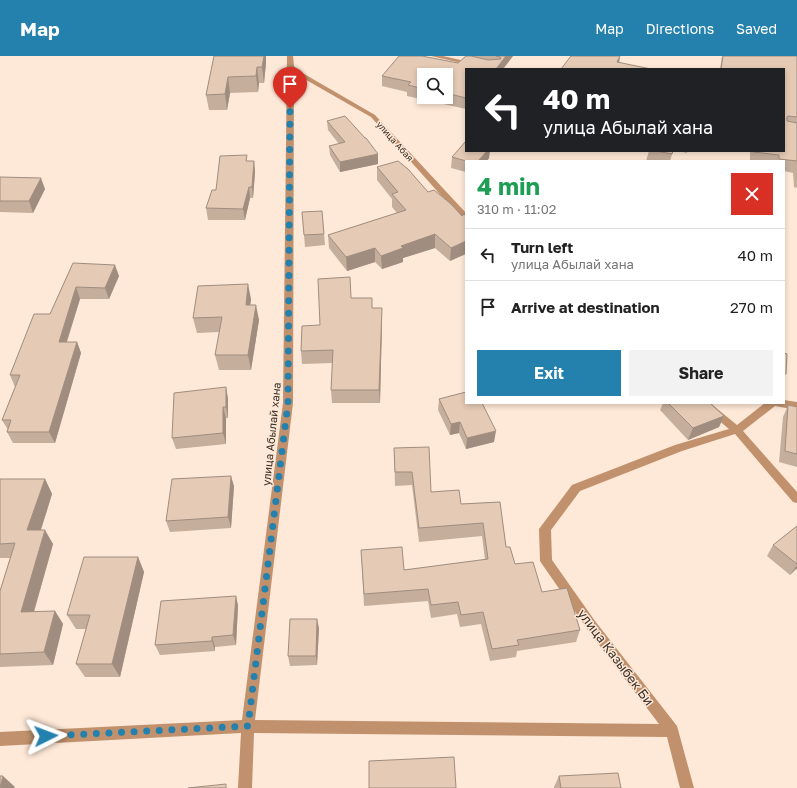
<!DOCTYPE html>
<html lang="en">
<head>
<meta charset="utf-8">
<style>
  :root { --surface:#fff; --page:#f2f2f2; --text:#222; --muted:#767676; --line:#e0e0e0; --accent:#2480ad }
  body { margin:0; font-family:"Golos Text",sans-serif; background:var(--page); color:var(--text); height:100vh; display:flex; flex-direction:column; font-size:15px; white-space:nowrap }
  * { box-sizing:border-box; margin:0 }
  p { font-size:13px; color:var(--muted) }
  .icon { flex:none; width:22px; height:22px; fill:none; stroke:currentColor; stroke-width:2; stroke-linecap:round; stroke-linejoin:round }
  .map { position:relative; flex:1; overflow:hidden }
  .drawer { position:absolute; left:465px; top:104px; width:320px; height:244px; display:flex; flex-direction:column; background:var(--surface); border-radius:0px; box-shadow:0 2px 6px #0003 }
  .drawer>* { flex:none }
  .top-card { position:absolute; left:465px; top:12px; width:320px; height:84px; border-radius:0px; box-shadow:0 2px 6px #0003; background:#202124; color:#fff; overflow:hidden }
  .tools { position:absolute; left:417px; top:12px; display:grid; gap:8px }
  .tools a { display:grid; place-items:center; width:36px; height:36px; border-radius:0px; background:var(--surface); box-shadow:0 2px 6px #0003; font-size:20px }
  .pin { position:absolute; display:grid; place-items:center; width:34px; height:34px; color:#fff; margin:-41px -17px; border-radius:50% 50% 50% 0; rotate:-45deg; box-shadow:0 0 4px #0007 }
  .pin .icon { rotate:45deg }
  .me { position:absolute; width:44px; margin:-22px; rotate:87deg; stroke-linejoin:round; filter:drop-shadow(0 0 3px #0008) }
  .turn { display:flex; align-items:center; gap:14px; height:84px; padding:0 12px; font-size:18px }
  .turn .icon { width:52px; height:52px; stroke-width:2.5 }
  .turn b { display:block; font-size:28px; line-height:34px }
  .round { display:grid; place-items:center; flex:none; width:42px; height:42px; border-radius:0px; background:var(--page) }
  .overview { display:flex; align-items:center; justify-content:space-between; height:68px; padding:0 12px }
  h1 { font-size:24px; font-weight:700; line-height:30px; color:#1e9e55 }
  .primary-button { display:flex; gap:8px; margin-top:auto; padding:8px 12px }
  .primary-button a { flex:1; height:46px; border-radius:0px; background:var(--accent); color:#fff; font-size:16px; font-weight:700; line-height:46px; text-align:center }
  .primary-button a+a { background:var(--page); color:var(--text) }
  ul { padding:0; list-style:none }
  li { display:flex; align-items:center; gap:12px; height:52px; padding:0 12px; border-top:1px solid var(--line) }
  li div { flex:1 }
  li b { display:block; font-size:15px }
  li em { font-style:normal }
  header { display:flex; align-items:center; gap:24px; box-sizing:border-box; height:56px; padding:0 20px; background:var(--accent); color:#fff }
  header strong { font-size:19px }
  nav { display:flex; gap:22px; margin-inline-start:auto; font-size:14px }
  .map>svg:first-child { display:block }
  .lines { fill:none; stroke-linecap:round; stroke-linejoin:round }
  .minor { fill:#c0916c; fill-rule:evenodd }
  .wall { fill:#c5ae9c; fill-rule:evenodd }
  .shaded-wall { fill:#a08d7f }
  .building { fill:#e5cab5; stroke:#a08d7f }
  .route { stroke:#2480ad; stroke-width:7; stroke-dasharray:0 12.6 }
  .labels { text-anchor:middle; dominant-baseline:central; stroke-width:3; stroke-linejoin:round; paint-order:stroke }
  .far-street-label { font-size:9px; fill:#3a3027; stroke:#fee8d7 }
  .street-label { font-size:11px; fill:#3a3027; stroke:#fee8d7 }
  .near-street-label { font-size:13px; fill:#3a3027; stroke:#fee8d7 }
</style>
</head>
<body>
<header>
<strong>Map</strong>
<nav><a>Map</a><a>Directions</a><a>Saved</a></nav>
</header>
<div class="map">
<svg width="797" height="732" viewBox="0 0 797 732">
  <rect width="100%" height="100%" fill="#fee8d7"/>
  <g class="lines">
    <g class="minor">
      <polygon points="287,0 293,0 294,10 299,15 375,59 466,157 466,164 463,164 371,61 294,17 293,347 255,664 659,668 587,573 542,508 540,505 539,473 572,429 675,389 729,373 698,347 710,347 737,369 765,347 784,347 784,344 797,346 797,354 775,350 743,375 797,436 797,447 793,446 735,378 682,395 580,435 551,474 552,504 595,565 677,670 694,732 680,732 667,681 254,677 252,732 238,732 241,677 0,690 0,676 242,664 283,347"/>
      <polygon points="431,0 443,0 499,13 487,13"/>
    </g>
  </g>
  <g class="wall">
    <polygon points="214,0 266,0 266,7 264,27 259,27 258,36 230,37 227,54 209,54 206,39"/>
    <path d="M466 0H513L503 13H466V53L407 40V36L382 30V20L458 7ZM424 19H446V41H424Z"/>
    <polygon points="722,0 797,0 797,132 794,131 793,117 784,115 784,105 750,105 750,95 784,95 784,13 720,13"/>
    <polygon points="327,65 365,82 378,108 340,116 330,99 329,90 339,88 328,74"/>
    <polygon points="649,95 673,95 670,105 646,105"/>
    <polygon points="678,95 687,95 687,97"/>
    <polygon points="452,101 489,102 487,105 466,105 466,116 451,112"/>
    <polygon points="248,105 254,105 255,116 253,142 250,142 245,164 208,164 206,152 216,134"/>
    <polygon points="377,111 428,136 462,160 450,205 435,192 403,202 403,206 382,213 375,206 347,215 329,192 328,179 397,157 392,151 392,143 377,124"/>
    <polygon points="0,121 45,133 33,157 0,156"/>
    <polygon points="322,155 325,189 305,191 304,179"/>
    <polygon points="73,207 119,220 109,243 80,243 67,286 77,286 81,297 55,387 13,387 7,376 8,374 2,364 15,331 10,319 50,258"/>
    <polygon points="351,242 372,252 382,266 380,347 332,347 331,334 333,307 302,308 301,295 320,269"/>
    <polygon points="251,243 250,249 259,264 251,314 219,314 215,299 220,276 197,277 193,262"/>
    <polygon points="226,331 228,343 228,362 226,362 226,388 176,393 172,382"/>
    <polygon points="439,343 494,386 466,393 459,377 450,379 438,354"/>
    <polygon points="663,347 710,347 724,360 719,371 688,384 660,354"/>
    <polygon points="788,349 797,351 797,411 779,406 783,361"/>
    <polygon points="394,392 431,436 461,448 500,446 506,491 515,508 580,574 576,586 517,595 516,601 490,605 481,568 460,571 457,558 431,562 428,545 364,550 361,494 404,514 485,504 482,480 419,486 412,429 395,430"/>
    <polygon points="0,423 45,423 52,438 41,474 53,488 34,556 55,555 63,568 53,609 0,611 0,535 10,502 0,502"/>
    <polygon points="234,430 231,472 170,476 166,465"/>
    <polygon points="797,470 797,514 796,513 790,519 767,500 773,489"/>
    <polygon points="138,501 144,516 120,621 85,621 76,608 86,573 76,573 67,559"/>
    <polygon points="236,540 238,550 236,589 215,591 215,595 160,599 155,589"/>
    <polygon points="319,572 317,609 290,610 288,600"/>
    <polygon points="559,720 621,732 554,732 554,731"/>
  </g>
  <g class="shaded-wall">
    <polygon points="264,0 266,0 266,7 264,27 262,11"/>
    <polygon points="506,0 513,0 503,13 496,13"/>
    <polygon points="620,0 619,9 617,6"/>
    <polygon points="257,11 259,27 258,36 256,20"/>
    <polygon points="228,21 230,37 227,54 225,38"/>
    <polygon points="487,95 490,95 489,102 487,105 478,105"/>
    <polygon points="378,98 378,108 340,116 340,106"/>
    <polygon points="254,105 255,116 253,142 252,131"/>
    <polygon points="41,122 45,133 33,157 29,145"/>
    <polygon points="249,131 250,142 245,164 243,153"/>
    <polygon points="435,178 435,192 403,202 403,206 382,213 381,200 401,190"/>
    <polygon points="466,185 466,198 450,205 451,192"/>
    <polygon points="375,192 375,206 347,215 346,201"/>
    <polygon points="115,209 119,220 109,243 105,232"/>
    <polygon points="248,228 251,243 249,264 246,249"/>
    <polygon points="76,231 80,243 63,297 59,286"/>
    <polygon points="256,249 259,264 251,314 248,299"/>
    <polygon points="382,252 382,266 380,347 379,334"/>
    <polygon points="77,286 81,297 55,387 49,376"/>
    <polygon points="226,331 228,343 228,362 226,351"/>
    <polygon points="223,351 226,362 226,388 223,377"/>
    <polygon points="724,360 719,371 688,384 693,372"/>
    <polygon points="460,366 459,377 450,379 451,368"/>
    <polygon points="496,375 494,386 466,393 467,382"/>
    <polygon points="231,420 234,430 231,472 228,461"/>
    <polygon points="45,423 52,438 36,489 27,474"/>
    <polygon points="45,474 53,488 30,569 21,556"/>
    <polygon points="138,501 144,516 120,621 112,608"/>
    <polygon points="797,509 797,512 790,519"/>
    <polygon points="236,540 238,550 236,589 233,579"/>
    <polygon points="55,555 63,568 53,609 44,596"/>
    <polygon points="317,563 319,572 317,609 316,600"/>
    <polygon points="212,581 215,591 215,595 212,585"/>
    <polygon points="3,720 15,731 14,732 0,732"/>
  </g>
  <g class="building">
    <polygon points="214,0 264,0 262,11 257,11 256,20 228,21 225,38 206,39"/>
    <polygon points="399,0 422,0 458,7 466,0 471,0 488,4 501,3 500,1 496,0 506,0 496,13 466,13 466,42 446,37 446,19 424,19 424,33 408,29 411,26 382,20"/>
    <polygon points="571,0 620,0 617,6 651,13 561,13"/>
    <polygon points="723,0 797,0 797,61 788,60 787,61 787,65 797,67 797,105 779,103 779,99 754,96 754,95 784,95 784,13 721,13"/>
    <polygon points="345,60 365,82 366,82 378,98 340,106 329,90 345,86 327,65"/>
    <polygon points="466,85 466,95 487,95 478,105 466,105 452,101"/>
    <polygon points="656,95 673,95 672,98"/>
    <polygon points="247,99 246,105 254,105 252,131 249,131 243,153 206,152 212,134 216,134 220,100"/>
    <polygon points="398,105 408,113 428,136 434,134 451,148 462,160 464,158 466,160 466,185 451,192 435,178 401,190 403,192 381,200 375,192 346,201 328,179 406,154 392,138 398,136 377,111"/>
    <polygon points="0,121 41,122 29,145 0,145"/>
    <polygon points="322,155 324,178 304,179 302,156"/>
    <polygon points="73,207 115,209 105,232 76,231 59,286 77,286 49,376 7,376 11,364 2,364 20,319 10,319 34,258 50,258"/>
    <polygon points="350,221 351,242 372,242 372,252 382,252 379,334 331,334 333,294 301,295 302,270 320,269 318,223"/>
    <polygon points="248,228 246,249 256,249 248,299 215,299 222,261 193,262 198,230"/>
    <polygon points="784,297 787,298 786,318 784,318"/>
    <polygon points="226,331 226,351 223,351 223,377 172,382 174,337"/>
    <polygon points="466,336 466,347 482,347 496,375 467,382 460,366 451,368 439,343"/>
    <polygon points="668,347 710,347 724,360 693,372"/>
    <polygon points="788,349 797,351 797,398 785,395"/>
    <polygon points="429,391 431,436 459,434 461,448 500,446 506,491 510,491 515,508 533,506 542,536 567,532 580,574 517,584 519,589 492,593 483,556 461,559 458,546 431,549 428,533 364,538 361,494 402,491 404,514 488,503 483,467 419,472 412,416 395,416 394,392"/>
    <polygon points="231,420 228,461 166,465 172,423"/>
    <polygon points="0,423 45,423 27,474 45,474 21,556 55,555 44,596 0,598 0,535 15,487 0,488"/>
    <polygon points="797,470 797,508 773,489"/>
    <polygon points="84,501 138,501 112,608 76,608 90,559 67,559"/>
    <polygon points="236,540 233,579 212,581 212,585 155,589 161,545"/>
    <polygon points="290,563 317,563 316,600 288,600"/>
    <polygon points="454,701 456,732 369,732 369,705"/>
    <polygon points="618,717 621,732 561,732 559,720"/>
    <polygon points="0,720 3,720 0,732"/>
    <polygon points="226,728 226,732 188,732"/>
  </g>
  <g class="lines">
    <polyline class="route" points="46,680 248,670 288,347 290,52"/>
  </g>
  <g class="labels">
    <g class="far-street-label">
      <text transform="translate(395 85) rotate(48)">улица Абая</text>
    </g>
    <g class="street-label">
      <text transform="translate(271 378) rotate(-84)">улица Абылай хана</text>
    </g>
    <g class="near-street-label">
      <text transform="translate(616 601) rotate(53)">улица Казыбек Би</text>
    </g>
  </g>
</svg>
<div class="tools">
<a><svg class="icon" aria-label="search" viewBox="0 0 24 24"><circle cx="10" cy="10" r="6"/><path d="M15 15l6 6"/></svg></a>
</div>
<div class="pin" style="left:290px;top:52px;background:#d93025"><svg class="icon" aria-label="arrive" viewBox="0 0 24 24"><path d="M6 21V4h12l-3 4 3 4H6"/></svg></div>
<svg class="me" style="left:46px;top:680px" viewBox="-20 -20 40 40"><path d="M0-17L14 15 0 8-14 15z" fill="#2480ad" stroke="#fff" stroke-width="4"/></svg>
<div class="top-card">
<div class="turn"><svg class="icon" aria-label="left" viewBox="0 0 24 24"><path d="M17 20v-9H6M10 6l-5 5 5 5"/></svg><div><b>40 m</b>улица Абылай хана</div></div>
</div>
<section class="drawer">
<div class="overview"><div><h1>4 min</h1><p>310 m · 11:02</p></div><a class="round" style="background:#d93025;color:#fff"><svg class="icon" aria-label="close" viewBox="0 0 24 24"><path d="M6 6l12 12M18 6L6 18"/></svg></a></div>
<ul>
<li><svg class="icon" aria-label="left" viewBox="0 0 24 24"><path d="M17 20v-9H6M10 6l-5 5 5 5"/></svg><div><b>Turn left</b><p>улица Абылай хана</p></div><em>40 m</em></li>
<li><svg class="icon" aria-label="arrive" viewBox="0 0 24 24"><path d="M6 21V4h12l-3 4 3 4H6"/></svg><div><b>Arrive at destination</b></div><em>270 m</em></li>
</ul>
<div class="primary-button"><a>Exit</a><a>Share</a></div>
</section>
</div>
</body>
</html>
